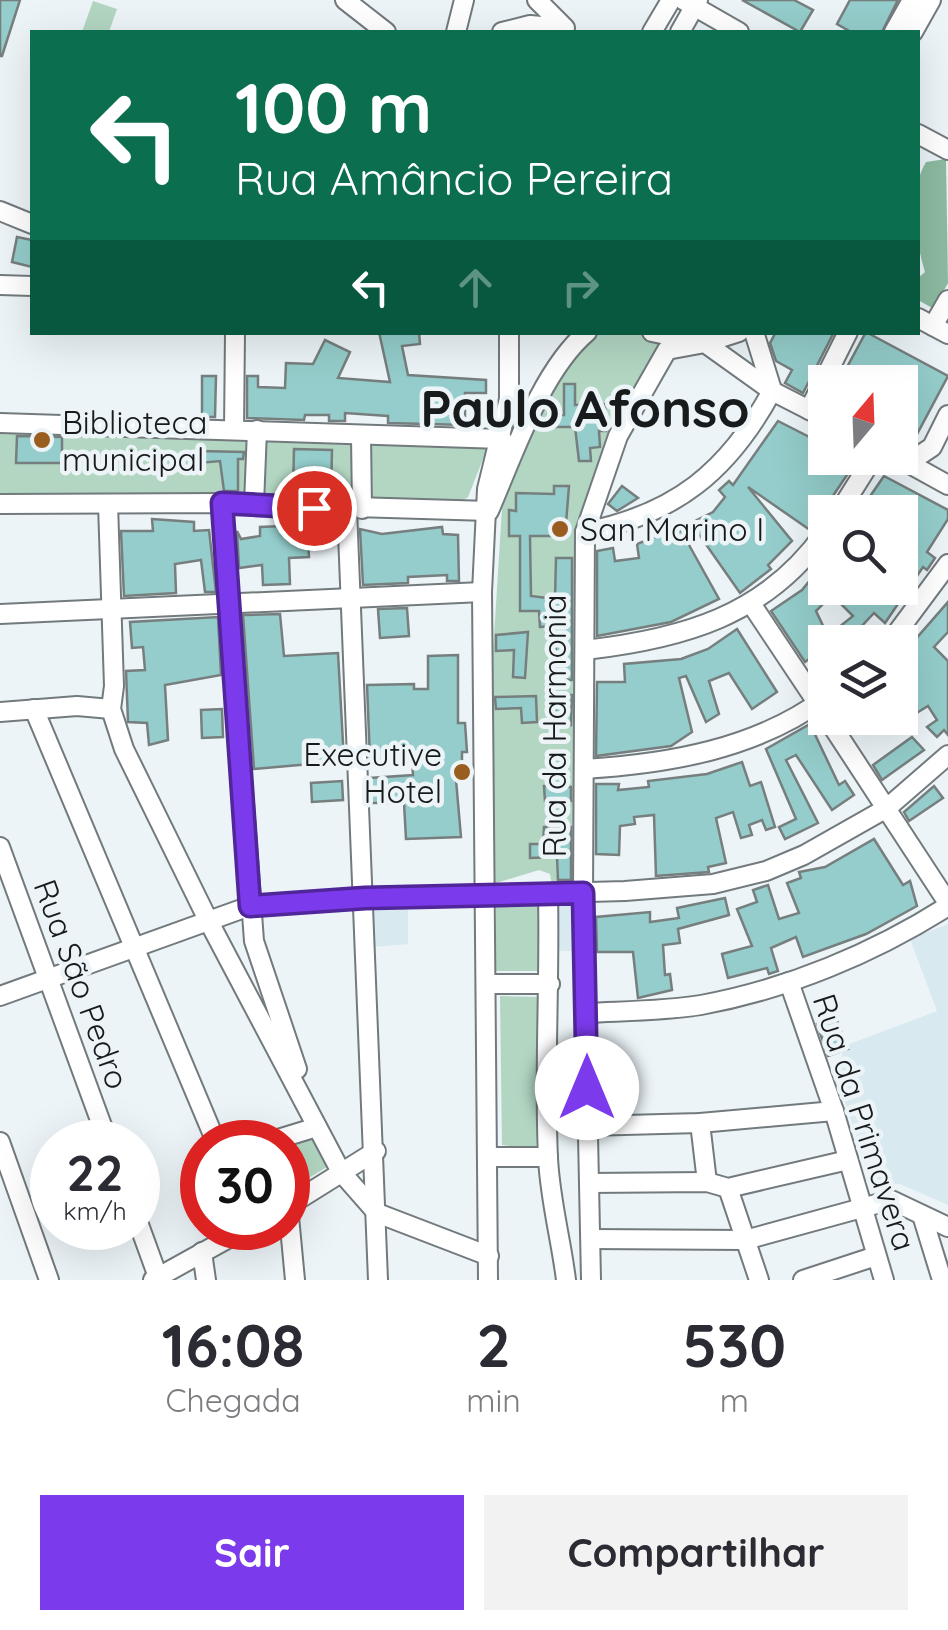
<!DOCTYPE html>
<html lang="pt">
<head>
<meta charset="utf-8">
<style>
  :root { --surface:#fff; --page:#f2f2f3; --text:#2b2b33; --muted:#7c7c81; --accent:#7c3aed }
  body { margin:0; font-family:Quicksand,sans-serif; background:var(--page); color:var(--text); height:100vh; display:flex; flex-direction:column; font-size:38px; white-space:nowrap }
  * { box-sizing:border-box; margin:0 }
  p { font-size:32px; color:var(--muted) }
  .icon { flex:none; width:55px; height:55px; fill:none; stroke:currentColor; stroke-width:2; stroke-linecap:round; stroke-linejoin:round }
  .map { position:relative; height:1280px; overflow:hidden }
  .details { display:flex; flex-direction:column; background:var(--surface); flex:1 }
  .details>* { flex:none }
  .banner { position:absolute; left:30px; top:30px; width:890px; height:305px; border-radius:0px; box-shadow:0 10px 40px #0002; background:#0b6e4f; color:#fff; overflow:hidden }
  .needle { width:65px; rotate:19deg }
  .buttons { position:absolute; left:808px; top:365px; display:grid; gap:20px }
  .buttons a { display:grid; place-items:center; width:110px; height:110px; border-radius:0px; background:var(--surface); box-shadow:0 10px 40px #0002; font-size:50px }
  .speed { position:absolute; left:30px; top:1120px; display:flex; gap:20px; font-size:50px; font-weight:700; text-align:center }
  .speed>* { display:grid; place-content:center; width:130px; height:130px; border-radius:50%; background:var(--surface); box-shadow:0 10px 40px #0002; line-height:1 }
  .speed small { font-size:25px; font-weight:400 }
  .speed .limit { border:15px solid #d22; background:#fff; color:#111 }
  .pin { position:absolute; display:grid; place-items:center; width:85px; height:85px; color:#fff; margin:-42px; border:5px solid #fff; border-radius:50%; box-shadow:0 2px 10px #0007 }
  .me { position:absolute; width:110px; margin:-55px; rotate:0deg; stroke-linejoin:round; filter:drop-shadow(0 0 8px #0008) }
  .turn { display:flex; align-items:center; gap:35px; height:210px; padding:0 40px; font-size:45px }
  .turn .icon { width:130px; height:130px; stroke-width:2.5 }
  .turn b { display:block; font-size:70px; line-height:85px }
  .lanes { display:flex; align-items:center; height:95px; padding:0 40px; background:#0003; justify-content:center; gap:50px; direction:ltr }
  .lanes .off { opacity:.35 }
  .eta { display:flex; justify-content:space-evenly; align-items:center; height:170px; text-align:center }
  .eta b { font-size:60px; font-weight:800; line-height:70px }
  .primary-button { display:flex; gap:20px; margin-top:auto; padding:20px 40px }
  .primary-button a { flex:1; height:115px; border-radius:0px; background:var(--accent); color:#fff; font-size:40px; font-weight:800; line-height:115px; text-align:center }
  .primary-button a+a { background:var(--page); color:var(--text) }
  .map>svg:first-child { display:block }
  .built { fill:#d8e9f0 }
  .green { fill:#b2d6c2 }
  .forest { fill:#8dbaa1 }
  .building { fill:#94cdcb; stroke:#767f7e; stroke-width:2.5 }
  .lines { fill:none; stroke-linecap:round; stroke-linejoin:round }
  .minor-casing { stroke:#727a7d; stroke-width:22 }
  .minor { stroke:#fff; stroke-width:18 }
  .route-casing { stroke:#51269a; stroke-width:25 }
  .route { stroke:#7c3aed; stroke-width:18 }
  .poi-dot { fill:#995e1f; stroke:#ecf4f8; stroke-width:4 }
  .labels { text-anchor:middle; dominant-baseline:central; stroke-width:9; stroke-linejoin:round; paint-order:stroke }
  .poi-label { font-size:32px; fill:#181b1c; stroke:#ecf4f8; text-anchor:start }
  .street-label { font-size:32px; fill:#181b1c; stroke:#ecf4f8 }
  .town-label { font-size:52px; font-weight:bold; fill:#181b1c; stroke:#ecf4f8 }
</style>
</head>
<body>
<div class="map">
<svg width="948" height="1280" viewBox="0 0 948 1280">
  <rect width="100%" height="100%" fill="#ecf4f8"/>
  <g class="built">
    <polygon points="555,901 576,901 575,951 554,951"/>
    <polygon points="408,908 408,944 372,947 371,911"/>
    <polygon points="948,924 948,1205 900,1184 872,1183 834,1070 847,1045 937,1011 910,939"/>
  </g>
  <g class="green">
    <polygon points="93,1 117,9 109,32 82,32"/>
    <path d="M596 333H637L660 341 599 459 577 534 580 887 552 886 550 874 539 870 493 884 491 684 502 508C511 469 563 352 596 333Z"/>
    <polygon points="0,417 250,439 248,495 0,495"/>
    <polygon points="266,437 358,440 357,505 263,498"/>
    <polygon points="369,440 481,445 487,449 468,497 461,502 368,503"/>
    <rect x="496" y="901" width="45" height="70"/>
    <polygon points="500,996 543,997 536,1149 502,1145"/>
    <polygon points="313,1134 332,1164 288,1190 288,1142"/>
  </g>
  <path class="forest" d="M946 159 948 283 934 309 918 300V278L925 272C916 243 908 191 926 162Z"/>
  <g class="building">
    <polygon points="0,0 20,0 2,56 0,56"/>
    <polygon points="742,0 794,0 813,10 800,32"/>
    <polygon points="850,0 898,0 882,32 851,32 837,24"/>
    <polygon points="17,237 32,240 32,267 12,262"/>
    <polygon points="379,332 419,332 420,344 402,346 408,375 486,380 486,393 465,393 465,425 388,423 388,416 345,413 345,421 329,421 329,415 305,415 304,420 247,418 247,376 258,376 258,387 285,388 286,363 313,364 325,340 350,352 338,378 390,382"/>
    <polygon points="776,332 834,332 803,393 785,383 792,370 776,361 770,343"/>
    <polygon points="866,332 948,376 916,436 908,432 906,447 900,446 900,382 839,382"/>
    <polygon points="202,376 216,376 215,417 202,417"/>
    <polygon points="564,384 575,384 575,405 605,404 606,431 599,431 600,447 590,448 591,461 579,461 575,427 549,427 548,415 564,415"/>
    <polygon points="778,421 825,445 825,458 851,469 810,530 748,487 792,541 768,565 771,569 740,593 691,523 713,512 725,497 719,490 729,481 733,485"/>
    <polygon points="17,436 62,437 62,463 16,463"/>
    <polygon points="294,449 332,450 331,494 293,493"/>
    <polygon points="199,451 244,452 243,459 238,459 238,491 224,491 220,461 199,463"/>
    <polygon points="884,476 948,510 948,519 927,552 935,558 927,570 923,567 885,623 874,613 860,628 869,638 863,642 825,642 817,652 824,662 815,667 809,659 805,662 771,611 802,590 825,562 825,588 839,588 816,611 828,636 853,616 841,604 850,596 856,601 874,588 900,588 900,512 862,508"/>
    <polygon points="554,486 569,486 565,536 530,536 531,596 555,599 556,558 572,558 572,680 557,679 555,626 540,627 539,611 520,611 520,536 509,536 509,510 516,511 516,493 554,494"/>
    <polygon points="622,486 638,498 617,511 608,504"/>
    <polygon points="152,519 194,522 194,531 209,530 216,592 205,592 201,560 175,564 176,593 124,596 121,531 153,531"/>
    <polygon points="307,525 309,557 289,558 290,584 263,585 262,565 239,568 237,531 241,539 260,536 260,527"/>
    <polygon points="442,527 443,534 458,535 459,581 447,581 447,575 408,577 408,583 363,585 360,529 382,534"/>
    <polygon points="679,527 719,599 671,622 597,636 597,551 613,548 615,561 639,558 637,544"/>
    <polygon points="948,602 948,632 934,647 948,661 948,735 944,730 937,737 927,727 937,720 928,706 915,714 900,700 900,657"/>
    <polygon points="407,608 409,636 380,638 378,609"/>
    <polygon points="280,614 284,656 338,653 344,761 254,769 243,615"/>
    <polygon points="218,617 221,675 165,685 168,740 149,745 147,723 128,722 126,671 145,670 143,647 132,648 130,622"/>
    <polygon points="737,629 777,692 752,709 729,673 709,681 719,714 706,722 686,676 679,678 692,732 671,746 596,756 597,682 625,682 624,664 681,659 708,649"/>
    <polygon points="528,632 525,678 513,677 514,650 496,651 496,635"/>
    <polygon points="458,655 458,723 465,723 467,752 462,752 462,780 456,780 461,837 406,839 404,803 371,803 370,778 413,775 412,759 370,760 367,685 414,684 414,689 428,689 428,656"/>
    <polygon points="555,695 572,695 571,725 556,726"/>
    <polygon points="536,696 537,722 522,723 521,708 496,709 495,697"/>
    <polygon points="222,709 223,737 202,738 201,710"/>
    <polygon points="810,724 839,785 845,781 854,795 832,810 796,755 786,760 818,823 785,839 779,827 796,819 766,749"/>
    <polygon points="912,737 924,750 882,780 873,765"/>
    <polygon points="742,762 750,786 761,782 775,827 766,830 762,820 749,825 752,835 741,838 733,812 716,818 726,863 708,867 709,872 656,876 654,815 634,817 635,824 620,826 619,855 596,854 596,784 619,784 618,790 649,787 648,781 707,774"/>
    <polygon points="342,781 343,800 312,802 311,783"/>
    <polygon points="544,786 571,787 571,801 545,801"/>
    <polygon points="934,786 943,798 909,821 904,812"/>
    <polygon points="544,827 571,827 571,880 558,880 557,857 530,858 530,844 543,844"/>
    <polygon points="874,839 903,885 910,881 917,906 866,934 803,957 796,937 771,948 778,971 769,974 767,968 728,978 722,954 752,946 737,909 757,902 753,890 768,885 779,919 799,913 787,883 801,878 799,872 825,867"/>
    <polygon points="725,898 729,915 678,929 680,943 663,945 665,975 670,974 672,990 638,998 633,952 597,952 596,917 650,912 650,922 679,918 677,908"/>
    <polygon points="836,1018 848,1049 828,1056 817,1024"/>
  </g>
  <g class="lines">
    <defs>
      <g id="minor">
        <polyline points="345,0 386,32"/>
        <polyline points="537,0 565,28"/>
        <polyline points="683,0 739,32"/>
        <polyline points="456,32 464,0"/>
        <polyline points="502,32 530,25 564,28"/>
        <polyline points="652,32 671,0"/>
        <polyline points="680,32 698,0"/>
        <polyline points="894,32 912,0"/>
        <polyline points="913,32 931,0"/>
        <polyline points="918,134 948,150"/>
        <polyline points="0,211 32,224"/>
        <polyline points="0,285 32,286"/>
        <polyline points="918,318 948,334"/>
        <polyline points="933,326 948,300"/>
        <polyline points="652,332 705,343 739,332"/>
        <polyline points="754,332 772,390"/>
        <polyline points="809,410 848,332"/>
        <polyline points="0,423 502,439"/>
        <polyline points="234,430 235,332"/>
        <polyline points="361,436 362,509"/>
        <polyline points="899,458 948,485"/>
        <polyline points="908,463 932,447 948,415"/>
        <polyline points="222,503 254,941 297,1069"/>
        <path d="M0 504 222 503 489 511C513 456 541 371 587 332"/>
        <polyline points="108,504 114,686 111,709 124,749 209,922 341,1172 377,1213 489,1256"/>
        <polyline points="254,504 257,430"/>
        <polyline points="347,509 378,1280"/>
        <polyline points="839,512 873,458"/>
        <path d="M585 532C675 514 728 472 772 391"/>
        <polyline points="752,605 822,710"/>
        <polyline points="0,614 482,592"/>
        <polyline points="890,642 948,564"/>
        <path d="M585 650C682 639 766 616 825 532"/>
        <polyline points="34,709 216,1142"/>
        <polyline points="0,712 77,706 111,709"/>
        <polyline points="827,718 948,903"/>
        <path d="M584 769C668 764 756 749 825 698"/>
        <polyline points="0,847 108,1142"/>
        <path d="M548 894C550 982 544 1071 548 1158 550 1200 561 1239 566 1280"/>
        <polyline points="789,982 834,1111 884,1280"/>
        <polyline points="487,984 550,984"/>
        <polyline points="0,996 250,906 365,898 625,891 713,884 766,871 804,855 887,808 948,755"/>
        <path d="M587 1013C624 1011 664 1011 701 1005 788 989 874 953 948 906"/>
        <polyline points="700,1123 707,1182"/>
        <polyline points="587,1126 700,1123 834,1111"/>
        <polyline points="0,1142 49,1280"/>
        <polyline points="268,1142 317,1127"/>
        <polyline points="490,1157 548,1157"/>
        <polyline points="589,1183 707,1182 728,1188 848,1160"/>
        <polyline points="728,1188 759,1280"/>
        <polyline points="288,1206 376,1151"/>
        <polyline points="288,1206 295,1280"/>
        <polyline points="922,1215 942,1280"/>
        <polyline points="138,1222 158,1277"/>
        <polyline points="591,1239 745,1240 891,1200 948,1227"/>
        <polyline points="202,1252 206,1280"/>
        <polyline points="153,1280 247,1228"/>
        <polyline points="488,1280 482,592 487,489 509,399 509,332"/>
        <polyline points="591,1280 583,893 585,532 618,436 667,350 705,343 772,391 825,418"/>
        <polyline points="803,1280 876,1256"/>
      </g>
    </defs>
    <use href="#minor" class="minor-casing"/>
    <use href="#minor" class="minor"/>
  </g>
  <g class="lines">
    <defs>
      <polyline id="route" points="314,508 222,503 250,906 365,898 583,893 587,1088"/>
    </defs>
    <use href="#route" class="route-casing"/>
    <use href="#route" class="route"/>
  </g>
  <g class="poi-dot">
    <circle cx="42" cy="440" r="10"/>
    <circle cx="560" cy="529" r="10"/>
    <circle cx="462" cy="772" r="10"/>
  </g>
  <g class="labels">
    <g class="poi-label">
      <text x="62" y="422">Biblioteca<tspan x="62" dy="37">municipal</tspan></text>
      <text x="580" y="529">San Marino I</text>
      <text x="442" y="754" text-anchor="end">Executive<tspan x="442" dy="37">Hotel</tspan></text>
    </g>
    <g class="street-label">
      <text transform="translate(554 726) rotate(-90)">Rua da Harmonia</text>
      <text transform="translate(82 984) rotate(70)">Rua São Pedro</text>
      <text transform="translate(865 1122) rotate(72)">Rua da Primavera</text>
    </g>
    <g class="town-label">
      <text x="585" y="407">Paulo Afonso</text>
    </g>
  </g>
</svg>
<div class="buttons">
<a><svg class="needle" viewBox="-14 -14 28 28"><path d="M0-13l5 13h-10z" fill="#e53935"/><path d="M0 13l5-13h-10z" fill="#7c7c81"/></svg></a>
<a><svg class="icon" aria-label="search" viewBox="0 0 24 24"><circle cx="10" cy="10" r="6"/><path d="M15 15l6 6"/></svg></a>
<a><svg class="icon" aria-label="layers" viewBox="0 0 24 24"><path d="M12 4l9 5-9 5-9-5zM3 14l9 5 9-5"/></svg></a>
</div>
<div class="speed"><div>22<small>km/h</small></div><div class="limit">30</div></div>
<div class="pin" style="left:314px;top:508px;background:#d93025"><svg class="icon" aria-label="arrive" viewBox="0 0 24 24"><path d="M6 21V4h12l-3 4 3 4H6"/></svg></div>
<svg class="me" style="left:587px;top:1088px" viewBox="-20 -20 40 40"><circle r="19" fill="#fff"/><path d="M0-13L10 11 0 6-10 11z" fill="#7c3aed"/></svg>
<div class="banner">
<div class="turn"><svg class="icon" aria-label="left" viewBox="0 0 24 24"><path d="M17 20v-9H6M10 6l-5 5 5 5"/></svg><div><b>100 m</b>Rua Amâncio Pereira</div></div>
<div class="lanes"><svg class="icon" aria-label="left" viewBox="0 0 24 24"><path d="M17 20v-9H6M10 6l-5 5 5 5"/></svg><svg class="icon off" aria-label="ahead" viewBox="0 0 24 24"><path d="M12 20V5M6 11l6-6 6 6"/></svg><svg class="icon off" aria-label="right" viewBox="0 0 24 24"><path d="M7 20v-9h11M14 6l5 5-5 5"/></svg></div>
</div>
</div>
<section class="details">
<div class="eta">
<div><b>16:08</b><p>Chegada</p></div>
<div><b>2</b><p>min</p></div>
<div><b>530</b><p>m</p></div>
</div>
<div class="primary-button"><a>Sair</a><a>Compartilhar</a></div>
</section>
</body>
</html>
